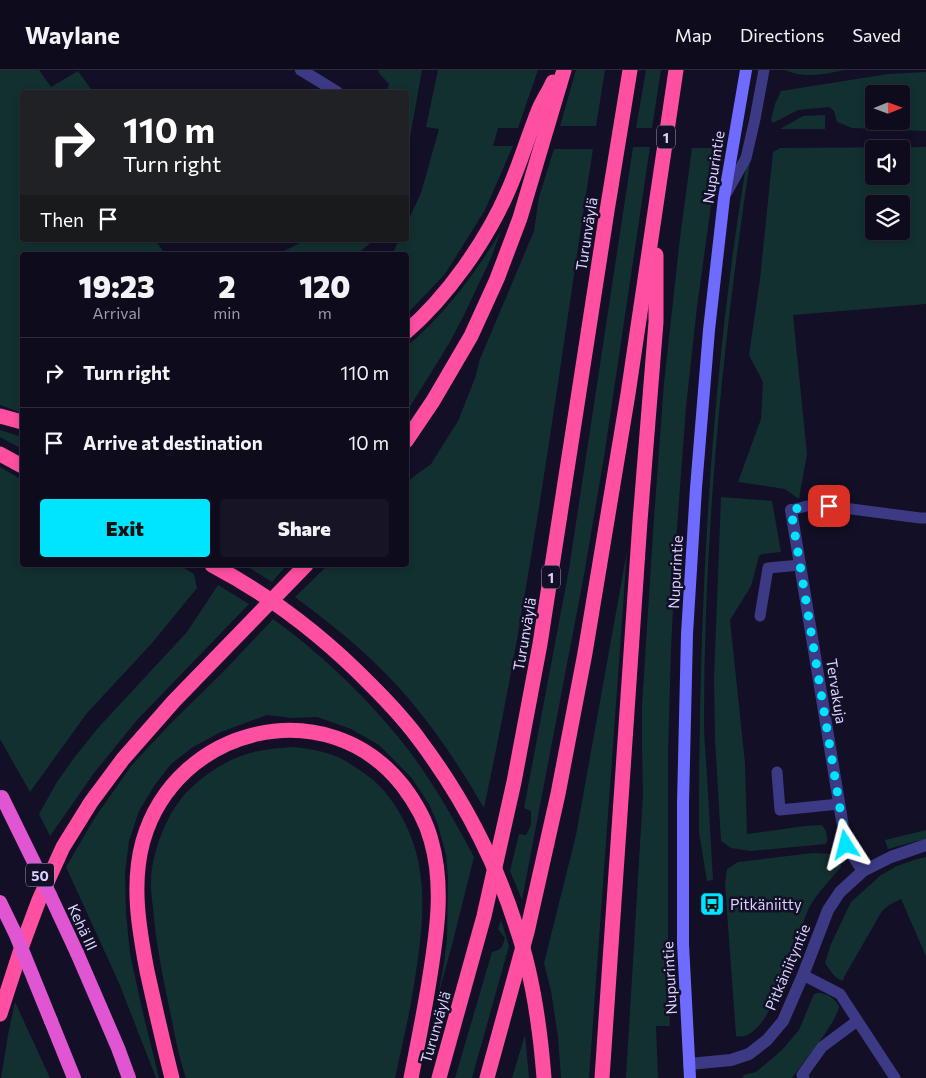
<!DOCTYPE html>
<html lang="en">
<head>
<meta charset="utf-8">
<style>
  :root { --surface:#0e0b1c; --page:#171425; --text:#f1f3f6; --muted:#9b9ba3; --line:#2e2b3b; --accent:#00e5ff }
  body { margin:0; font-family:Commissioner,sans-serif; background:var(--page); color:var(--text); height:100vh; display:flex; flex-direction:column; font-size:19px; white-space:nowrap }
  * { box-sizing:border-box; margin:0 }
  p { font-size:16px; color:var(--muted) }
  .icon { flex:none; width:28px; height:28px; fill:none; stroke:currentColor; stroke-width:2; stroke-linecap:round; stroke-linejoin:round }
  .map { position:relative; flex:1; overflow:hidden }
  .side { position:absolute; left:20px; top:182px; width:389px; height:315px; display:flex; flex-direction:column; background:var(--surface); border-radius:5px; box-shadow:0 2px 8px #0003,0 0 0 1px var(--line) }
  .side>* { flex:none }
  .banner { position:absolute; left:20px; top:20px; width:389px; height:152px; border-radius:5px; box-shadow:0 2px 8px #0003,0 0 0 1px var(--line); background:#202124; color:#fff; overflow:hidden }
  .needle { width:32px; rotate:89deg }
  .controls { position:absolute; left:865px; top:15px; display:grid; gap:10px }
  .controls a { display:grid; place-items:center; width:45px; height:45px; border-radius:5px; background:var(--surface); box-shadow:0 2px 8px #0003,0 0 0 1px var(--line); font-size:25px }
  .pin { position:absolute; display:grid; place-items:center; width:42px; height:42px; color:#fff; margin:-21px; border-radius:10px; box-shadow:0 2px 8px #0006 }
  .me { position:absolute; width:55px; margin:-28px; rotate:351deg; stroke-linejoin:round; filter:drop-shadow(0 0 4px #0008) }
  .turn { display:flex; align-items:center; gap:18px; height:105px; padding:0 20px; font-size:22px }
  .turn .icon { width:65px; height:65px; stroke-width:2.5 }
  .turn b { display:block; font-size:35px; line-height:42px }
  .then { display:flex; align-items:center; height:48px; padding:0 20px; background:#0003; gap:10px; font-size:19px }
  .eta { display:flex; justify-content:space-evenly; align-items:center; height:85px; text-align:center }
  .eta b { font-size:30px; font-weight:800; line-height:35px }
  .action { display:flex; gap:10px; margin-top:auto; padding:10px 20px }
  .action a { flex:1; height:58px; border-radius:5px; background:var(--accent); color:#111; font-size:20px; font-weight:800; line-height:58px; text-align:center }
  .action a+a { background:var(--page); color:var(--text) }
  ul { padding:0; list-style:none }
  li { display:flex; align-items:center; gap:15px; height:70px; padding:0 20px; border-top:1px solid var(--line) }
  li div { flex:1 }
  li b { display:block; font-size:19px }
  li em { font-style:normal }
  header { display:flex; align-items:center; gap:30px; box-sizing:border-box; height:70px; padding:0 25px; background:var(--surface); border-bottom:1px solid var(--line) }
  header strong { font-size:24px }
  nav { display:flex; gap:28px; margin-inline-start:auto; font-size:18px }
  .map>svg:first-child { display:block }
  .green { fill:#12302f; fill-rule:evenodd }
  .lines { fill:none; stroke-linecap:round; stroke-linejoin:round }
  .service { stroke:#3d3a85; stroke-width:11 }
  .minor { stroke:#3d3a85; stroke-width:12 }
  .secondary { stroke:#6f6bff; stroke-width:12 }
  .trunk { stroke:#e055d1; stroke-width:14 }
  .motorway { stroke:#ff4fa3; stroke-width:15 }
  .trunk-bridge { stroke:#e055d1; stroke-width:14 }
  .motorway-bridge { stroke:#ff4fa3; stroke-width:15 }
  .route { stroke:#00e5ff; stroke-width:9; stroke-dasharray:0 16.2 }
  .labels { text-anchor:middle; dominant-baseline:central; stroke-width:5; stroke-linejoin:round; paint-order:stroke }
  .shield { fill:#130f26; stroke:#9e99be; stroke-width:1 }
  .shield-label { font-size:14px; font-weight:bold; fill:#d9d4ff }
  .street-label { font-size:15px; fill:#d9d4ff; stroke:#130f26 }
  .poi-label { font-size:15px; fill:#d9d4ff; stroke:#130f26; text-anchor:start }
</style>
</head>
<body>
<header>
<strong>Waylane</strong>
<nav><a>Map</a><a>Directions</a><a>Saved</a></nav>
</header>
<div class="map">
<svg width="926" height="1008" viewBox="0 0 926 1008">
  <rect width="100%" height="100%" fill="#130f26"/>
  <g class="green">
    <polygon points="0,0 39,0 51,17 78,1 93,22 22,22 22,170 155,170 166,185 22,185 22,343 0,335"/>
    <polygon points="379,0 422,0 406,90 406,22 387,22 389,14 378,2"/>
    <polygon points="438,0 538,0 518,58 498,58 493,76 513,76 485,140 445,204 406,245 406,185 390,185 393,183 399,170 406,170 406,155 421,123 439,59 426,57"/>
    <polygon points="576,0 605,0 596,56 560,56"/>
    <polygon points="646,0 661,0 652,58 636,58"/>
    <path d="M785 0H845C825 4 804 9 785 0Z"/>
    <path d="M926 2V61L852 58 837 52 834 41 829 37 798 40 773 53 771 50 775 34 781 21 888 4ZM874 24H901V51H874Z"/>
    <polygon points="825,45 825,59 780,59 803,46"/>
    <polygon points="633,77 650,77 604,387 584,505 522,830 510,801 519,764 526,765 531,755 531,741 524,738 569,499"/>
    <path d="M926 77V234L793 245 807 384 799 429 785 419 738 412 761 349 763 312 749 285 760 209 773 82 780 78ZM874 79H901V106H874ZM874 134H901V161H874Z"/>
    <polygon points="692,78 719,78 697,237 686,337 677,458 671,579 668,683 668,909 670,956 656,956 658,1008 626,1008 643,724 642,677 642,635 654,448 664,313 680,168"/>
    <path d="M749 78H752C723 268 704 460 704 652 704 670 706 688 707 705 709 740 711 775 713 810L707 811 699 762V752C699 527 711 300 749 78Z"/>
    <path d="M554 79H593C570 227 550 376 525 523 513 595 499 667 484 738 454 686 419 635 375 593 350 569 323 548 295 527L328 495H406V414L413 407 431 394 458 351 475 308 480 289 534 161 539 127Z"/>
    <path d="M501 161 491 188 464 245 450 272 406 343V277C444 245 475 204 501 161Z"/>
    <polygon points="306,170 374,170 356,185 276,185"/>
    <polygon points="0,360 22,367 22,379 0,367"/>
    <polygon points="0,397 22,410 22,495 179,495 194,504 197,518 152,573 87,643 30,722 0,669"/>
    <path d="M721 427 772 431 781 482 762 484 759 486 751 516 730 550 745 693 747 764 805 756 822 755C826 760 829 767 826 774L750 781 731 778 721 771 715 669 714 609Z"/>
    <polygon points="627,481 589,1008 561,1008 558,967 551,921 544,893 576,765"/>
    <polygon points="245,495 287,495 272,512"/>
    <polygon points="218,515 249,534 137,650 94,703 50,766 39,744 57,712 74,688 98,658 187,562"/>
    <path d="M273 549C285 558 298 567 309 577 346 608 381 644 410 682 434 714 455 751 474 787L452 875 438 926 444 893 447 869 448 807 446 785 438 755 429 734 411 707 379 675 351 659 317 647 292 648 267 645 221 662 193 677 171 694 154 716 139 741 129 771 125 803 126 843 130 884 142 939 159 1008H156L119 913 66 797 94 749 131 696 170 654 225 600Z"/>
    <path d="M294 677C309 679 324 681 338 687 345 690 352 695 358 699 379 712 391 727 403 749 431 802 423 858 414 915 409 946 402 977 395 1008H186C177 982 173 954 167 927 161 897 155 867 153 837 151 824 150 811 152 799 156 772 170 737 191 718 203 706 223 693 238 687 256 680 276 678 294 677Z"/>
    <polygon points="926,760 926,770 917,771 888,779 885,770"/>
    <path d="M813 783 831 784 841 792V797C831 809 819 821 810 836 797 859 773 975 736 966L725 814 727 799 738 792Z"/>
    <path d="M926 787V886L901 829 889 835 882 841 844 907 843 911C834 908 830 900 825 893L831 874 851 832 881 805 897 796 917 789Z"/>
    <path d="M501 850 509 876 472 1008H455L492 882C503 879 502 877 505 868L498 859Z"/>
    <path d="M818 923C828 923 834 928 839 936 838 951 802 994 792 1008H742L744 1005 756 1002 782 980 799 960 814 924Z"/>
    <polygon points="15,932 50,1008 1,1008 8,965"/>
    <polygon points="525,965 529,1008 512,1008"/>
  </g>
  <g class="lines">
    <g class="service">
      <polyline points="727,122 746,88 755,49 764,0"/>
      <polyline points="791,440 807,436 829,436 920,448 926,448"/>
      <polyline points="760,546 768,498 800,495"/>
      <polyline points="777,702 780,740 839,734"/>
      <polyline points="803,905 840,924 895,1008"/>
      <polyline points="804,1008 802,1005 822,977 857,951"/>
    </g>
    <g class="minor">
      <polyline points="301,0 337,22"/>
      <polyline points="791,440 846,775 863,801"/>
      <polyline points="689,994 731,990 749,984 767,970 783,951 803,905 828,840 840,822 863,801 891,787 926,775"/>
    </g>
    <polyline class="secondary" points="690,1008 683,874 683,733 687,564 696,418 709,260 724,128 746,0"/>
    <g class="trunk">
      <polyline points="77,883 118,978 129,1008"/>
      <polyline points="51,951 74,1008"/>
    </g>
    <g class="motorway">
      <path d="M406 262C447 227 487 170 508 121 520 94 528 66 539 39 543 30 549 21 553 12"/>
      <polyline points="0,346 22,352"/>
      <polyline points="406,371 433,331 471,266 497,209 520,148 564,0"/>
      <polyline points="0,384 22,396"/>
      <polyline points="0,944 23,873 39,830 63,777 91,732 123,689 174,631 306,495"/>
      <path d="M172 1008C163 973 155 937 147 901 139 859 131 814 143 771 176 656 327 619 403 716 415 732 426 751 431 770 445 818 436 869 428 918 423 948 417 978 411 1008"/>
      <polyline points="439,1008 484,846 514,712 540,574 607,141 630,0"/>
      <polyline points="487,1008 527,862 558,724 585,583 628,324 676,0"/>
      <polyline points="602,1008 640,451 656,252 656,185"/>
    </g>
    <g class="trunk-bridge">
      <polyline points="2,727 50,825 77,883"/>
      <polyline points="0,832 16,865 51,951"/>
    </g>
    <path class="motorway-bridge" d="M212 495C271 526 324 567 371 615 389 633 406 651 421 672 462 727 495 790 516 856 533 905 540 956 544 1008"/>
  </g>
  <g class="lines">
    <polyline class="route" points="829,436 807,436 791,440 846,775"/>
  </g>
  <defs>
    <symbol id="bus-square" viewBox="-11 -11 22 22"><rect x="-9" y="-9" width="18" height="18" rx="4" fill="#00e5ff" stroke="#130f26"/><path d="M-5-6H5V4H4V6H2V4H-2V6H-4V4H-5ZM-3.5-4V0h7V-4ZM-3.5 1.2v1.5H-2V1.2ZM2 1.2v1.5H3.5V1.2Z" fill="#111"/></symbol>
  </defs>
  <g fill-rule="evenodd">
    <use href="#bus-square" x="698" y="820" width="28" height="28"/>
  </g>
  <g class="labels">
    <g class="shield">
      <rect x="657" y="55.5" width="18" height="23" rx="4"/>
      <rect x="542" y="495.5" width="18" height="23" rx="4"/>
      <rect x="26" y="793.5" width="28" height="23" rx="4"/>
    </g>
    <g class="shield-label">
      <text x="666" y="67">1</text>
      <text x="551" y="507">1</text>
      <text x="40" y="805">50</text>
    </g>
    <g class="street-label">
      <text transform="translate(713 97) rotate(-81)">Nupurintie</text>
      <text transform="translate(586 164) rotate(-81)">Turunväylä</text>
      <text transform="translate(675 502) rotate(-87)">Nupurintie</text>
      <text transform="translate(524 564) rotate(-80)">Turunväylä</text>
      <text transform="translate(837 621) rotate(81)">Tervakuja</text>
      <text transform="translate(83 857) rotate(65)">Kehä III</text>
      <text transform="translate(787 897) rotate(-67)">Pitkäniityntie</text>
      <text transform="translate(669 908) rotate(-93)">Nupurintie</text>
      <text transform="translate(435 957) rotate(-74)">Turunväylä</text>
    </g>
    <g class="poi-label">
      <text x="730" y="834">Pitkäniitty</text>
    </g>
  </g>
</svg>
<div class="controls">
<a><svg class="needle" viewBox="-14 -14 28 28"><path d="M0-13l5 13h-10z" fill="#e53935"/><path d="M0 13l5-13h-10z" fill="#9b9ba3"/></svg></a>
<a><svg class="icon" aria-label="sound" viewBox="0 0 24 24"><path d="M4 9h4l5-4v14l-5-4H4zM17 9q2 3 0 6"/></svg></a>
<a><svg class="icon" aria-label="layers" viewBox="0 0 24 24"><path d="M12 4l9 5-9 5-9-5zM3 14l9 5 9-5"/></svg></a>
</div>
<div class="pin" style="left:829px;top:436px;background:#d93025"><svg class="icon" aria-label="arrive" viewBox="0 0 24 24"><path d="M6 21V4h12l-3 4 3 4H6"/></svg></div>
<svg class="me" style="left:846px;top:775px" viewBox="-20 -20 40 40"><path d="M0-17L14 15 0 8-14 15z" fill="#00e5ff" stroke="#fff" stroke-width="4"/></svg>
<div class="banner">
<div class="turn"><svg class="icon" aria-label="right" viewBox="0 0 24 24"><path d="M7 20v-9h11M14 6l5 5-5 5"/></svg><div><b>110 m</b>Turn right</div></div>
<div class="then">Then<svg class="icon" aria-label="arrive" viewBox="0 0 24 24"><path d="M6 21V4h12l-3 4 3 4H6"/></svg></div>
</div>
<section class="side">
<div class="eta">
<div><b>19:23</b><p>Arrival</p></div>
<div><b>2</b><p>min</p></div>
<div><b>120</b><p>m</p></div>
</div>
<ul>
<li><svg class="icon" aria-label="right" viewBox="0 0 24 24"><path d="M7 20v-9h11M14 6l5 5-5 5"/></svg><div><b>Turn right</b></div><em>110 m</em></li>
<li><svg class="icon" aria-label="arrive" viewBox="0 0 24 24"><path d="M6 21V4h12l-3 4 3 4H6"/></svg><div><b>Arrive at destination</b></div><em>10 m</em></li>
</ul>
<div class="action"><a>Exit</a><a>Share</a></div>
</section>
</div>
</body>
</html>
